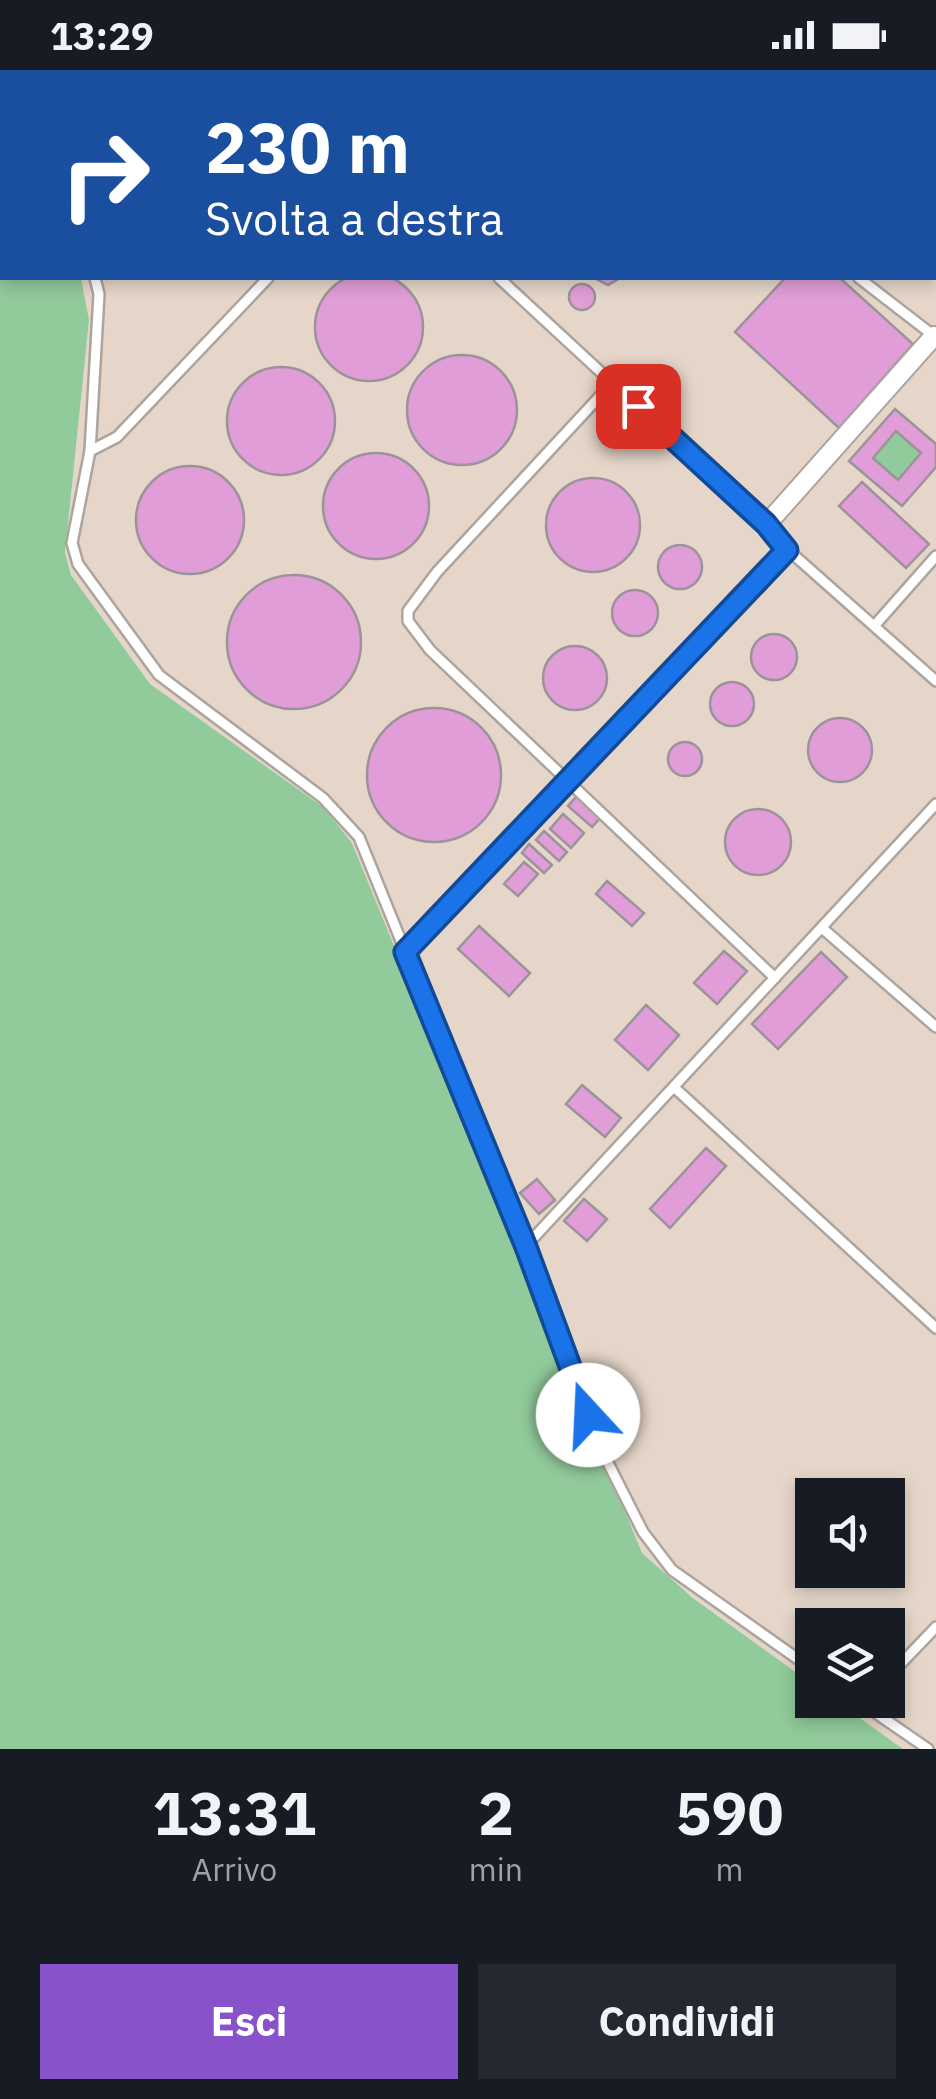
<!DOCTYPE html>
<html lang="it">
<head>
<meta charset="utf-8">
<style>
  :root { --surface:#171b24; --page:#242831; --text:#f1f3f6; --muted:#9ea1a6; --accent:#8752ca }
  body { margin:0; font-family:"IBM Plex Sans",sans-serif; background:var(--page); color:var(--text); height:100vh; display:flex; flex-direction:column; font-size:38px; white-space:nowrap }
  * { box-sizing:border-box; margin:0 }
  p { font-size:32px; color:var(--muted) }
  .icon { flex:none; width:55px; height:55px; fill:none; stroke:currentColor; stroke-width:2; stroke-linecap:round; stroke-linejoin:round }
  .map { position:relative; height:1679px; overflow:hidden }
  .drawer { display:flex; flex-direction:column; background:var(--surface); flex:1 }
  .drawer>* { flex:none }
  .guide { position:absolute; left:0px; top:0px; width:938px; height:210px; box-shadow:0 5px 15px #0003; background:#1a4fa0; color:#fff; overflow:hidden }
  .tools { position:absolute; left:795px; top:1408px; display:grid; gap:20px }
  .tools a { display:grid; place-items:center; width:110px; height:110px; border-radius:0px; background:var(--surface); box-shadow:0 5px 15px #0003; font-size:50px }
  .pin { position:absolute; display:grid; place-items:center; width:85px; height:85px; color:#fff; margin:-42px; border-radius:20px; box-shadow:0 5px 15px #0006 }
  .me { position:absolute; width:110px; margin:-55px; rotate:340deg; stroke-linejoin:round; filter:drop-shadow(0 0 8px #0008) }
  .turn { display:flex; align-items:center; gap:35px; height:210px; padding:0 40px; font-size:45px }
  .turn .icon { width:130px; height:130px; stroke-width:2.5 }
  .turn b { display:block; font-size:70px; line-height:85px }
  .eta { display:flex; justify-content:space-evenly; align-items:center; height:170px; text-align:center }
  .eta b { font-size:60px; font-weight:700; line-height:70px }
  .primary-button { display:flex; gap:20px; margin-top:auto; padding:20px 40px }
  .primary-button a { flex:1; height:115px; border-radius:0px; background:var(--accent); color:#fff; font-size:40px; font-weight:700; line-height:115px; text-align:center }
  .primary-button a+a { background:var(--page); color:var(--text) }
  .status { display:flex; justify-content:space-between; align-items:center; height:70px; padding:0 50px; background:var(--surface); direction:ltr }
  .status svg { height:28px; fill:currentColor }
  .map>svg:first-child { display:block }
  .built { fill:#e5d6c9; fill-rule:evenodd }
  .green { fill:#91ca9b }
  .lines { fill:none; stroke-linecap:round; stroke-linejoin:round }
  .stream { stroke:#8ed0f8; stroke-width:4 }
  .building { fill:#e19dd7; stroke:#9c939a; stroke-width:2.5; fill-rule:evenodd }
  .service-casing { stroke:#ada49d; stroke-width:14 }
  .minor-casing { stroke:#ada49d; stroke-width:22 }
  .service { stroke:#fff; stroke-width:9 }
  .minor { stroke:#fff; stroke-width:18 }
  .route-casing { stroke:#114b97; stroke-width:25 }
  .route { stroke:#1a73e8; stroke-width:18 }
</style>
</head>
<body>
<div class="status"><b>13:29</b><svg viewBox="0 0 49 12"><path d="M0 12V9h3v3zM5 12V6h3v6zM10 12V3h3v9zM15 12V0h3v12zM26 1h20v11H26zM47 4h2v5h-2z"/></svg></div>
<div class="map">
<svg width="936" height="1679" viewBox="0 0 936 1679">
  <rect width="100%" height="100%" fill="#ebe2da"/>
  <g class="built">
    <polygon points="0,0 703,0 706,2 2,2 2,87"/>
    <path d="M81 208H931L936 212V1679H903L835 1630H888V1555H812V1614L693 1527 642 1483 352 773 323 737 150 614 71 505 65 483 89 250ZM812 1425H888V1500H812Z"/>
  </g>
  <g class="green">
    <polygon points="0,84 2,208 81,208 89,250 65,483 71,505 150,614 323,737 352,773 642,1483 693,1528 812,1614 812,1630 835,1630 903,1679 0,1679"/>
    <polygon points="896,361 921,383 898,410 873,388"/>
  </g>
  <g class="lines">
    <g class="stream">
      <polyline points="712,0 715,2"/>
      <polyline points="935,204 936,205"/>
    </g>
  </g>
  <g class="building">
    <polygon points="119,0 177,0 178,2 117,2"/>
    <polygon points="548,0 621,0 624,2 551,2"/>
    <circle cx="369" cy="257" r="54"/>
    <polygon points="594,208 620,208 608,215"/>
    <polygon points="785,208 840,208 913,274 839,358 735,262"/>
    <circle cx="582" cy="227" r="13"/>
    <circle cx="462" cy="340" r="55"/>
    <circle cx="281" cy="351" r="54"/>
    <path d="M895 339 936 374V397L902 436 849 391ZM896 361 921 383 898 410 873 388Z"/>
    <circle cx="376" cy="436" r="53"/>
    <circle cx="190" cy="450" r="54"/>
    <circle cx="593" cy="455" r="47"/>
    <polygon points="862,412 929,474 906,498 839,436"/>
    <circle cx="680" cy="497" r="22"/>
    <circle cx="294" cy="572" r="67"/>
    <circle cx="635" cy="543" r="23"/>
    <circle cx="774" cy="587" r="23"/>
    <circle cx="575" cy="608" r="32"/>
    <circle cx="732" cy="634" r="22"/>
    <circle cx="434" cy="705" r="67"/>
    <circle cx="840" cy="680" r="32"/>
    <circle cx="685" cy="689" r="17"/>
    <polygon points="577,726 601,747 592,757 568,736"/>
    <circle cx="758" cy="772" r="33"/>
    <polygon points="563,744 584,763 571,778 550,759"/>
    <polygon points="544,761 567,782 559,791 536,770"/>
    <polygon points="529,774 552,795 544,803 522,783"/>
    <polygon points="524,792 538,804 518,826 504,814"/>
    <polygon points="607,811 644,843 632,856 596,824"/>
    <polygon points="479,856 530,903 509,926 458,879"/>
    <polygon points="724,881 747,901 717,934 694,913"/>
    <polygon points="821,882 847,907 778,979 752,954"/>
    <polygon points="646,935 679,965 648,1000 615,970"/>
    <polygon points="582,1015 621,1048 605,1067 566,1034"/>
    <polygon points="706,1078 726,1096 670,1158 650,1139"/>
    <polygon points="537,1109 555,1130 539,1144 520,1123"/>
    <polygon points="584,1129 607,1149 587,1171 564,1151"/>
  </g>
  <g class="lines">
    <defs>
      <g id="service">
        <polyline points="275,0 278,2"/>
        <polyline points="629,0 632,2"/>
        <polyline points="458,2 460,0"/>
        <polyline points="786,2 788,0"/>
        <polyline points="0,66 2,69"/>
        <polyline points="95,208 99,224 90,381 72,473 78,494 159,605 323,728 359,767 525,1177 601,1379 643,1462 672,1500 812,1599"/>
        <polyline points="499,208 766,455 787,479 936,611"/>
        <polyline points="859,208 934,266"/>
        <polyline points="613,312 437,502 408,541 408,551 430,580 775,908"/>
        <polyline points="90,381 117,367 268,208"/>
        <polyline points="875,555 936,486"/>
        <polyline points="822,858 936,957"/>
        <polyline points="405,882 787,479"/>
        <polyline points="676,1019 936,1258"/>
        <polyline points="525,1177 936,734"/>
        <polyline points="888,1607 936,1557"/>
        <polyline points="857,1630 928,1679"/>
      </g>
      <polyline id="minor" points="766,455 934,266"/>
    </defs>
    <use href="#service" class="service-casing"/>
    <use href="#minor" class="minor-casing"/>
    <use href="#service" class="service"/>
    <use href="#minor" class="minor"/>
  </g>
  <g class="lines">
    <defs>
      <polyline id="route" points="588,1345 526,1177 405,882 787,480 766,454 638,336"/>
    </defs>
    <use href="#route" class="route-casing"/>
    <use href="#route" class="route"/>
  </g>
</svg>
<div class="tools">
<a><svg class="icon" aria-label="sound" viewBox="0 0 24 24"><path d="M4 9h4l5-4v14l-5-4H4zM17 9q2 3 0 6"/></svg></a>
<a><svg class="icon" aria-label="layers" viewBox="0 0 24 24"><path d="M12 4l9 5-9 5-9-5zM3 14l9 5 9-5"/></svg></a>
</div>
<div class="pin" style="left:638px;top:336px;background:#d93025"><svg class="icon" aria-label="arrive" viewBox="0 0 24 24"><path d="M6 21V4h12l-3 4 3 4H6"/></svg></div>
<svg class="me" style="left:588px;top:1345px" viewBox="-20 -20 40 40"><circle r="19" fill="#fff"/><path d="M0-13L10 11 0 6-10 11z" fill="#1a73e8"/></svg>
<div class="guide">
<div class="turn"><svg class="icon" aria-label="right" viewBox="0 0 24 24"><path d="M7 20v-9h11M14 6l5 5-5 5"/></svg><div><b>230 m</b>Svolta a destra</div></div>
</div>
</div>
<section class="drawer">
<div class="eta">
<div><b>13:31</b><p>Arrivo</p></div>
<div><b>2</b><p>min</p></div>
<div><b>590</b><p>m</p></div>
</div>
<div class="primary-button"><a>Esci</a><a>Condividi</a></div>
</section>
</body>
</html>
